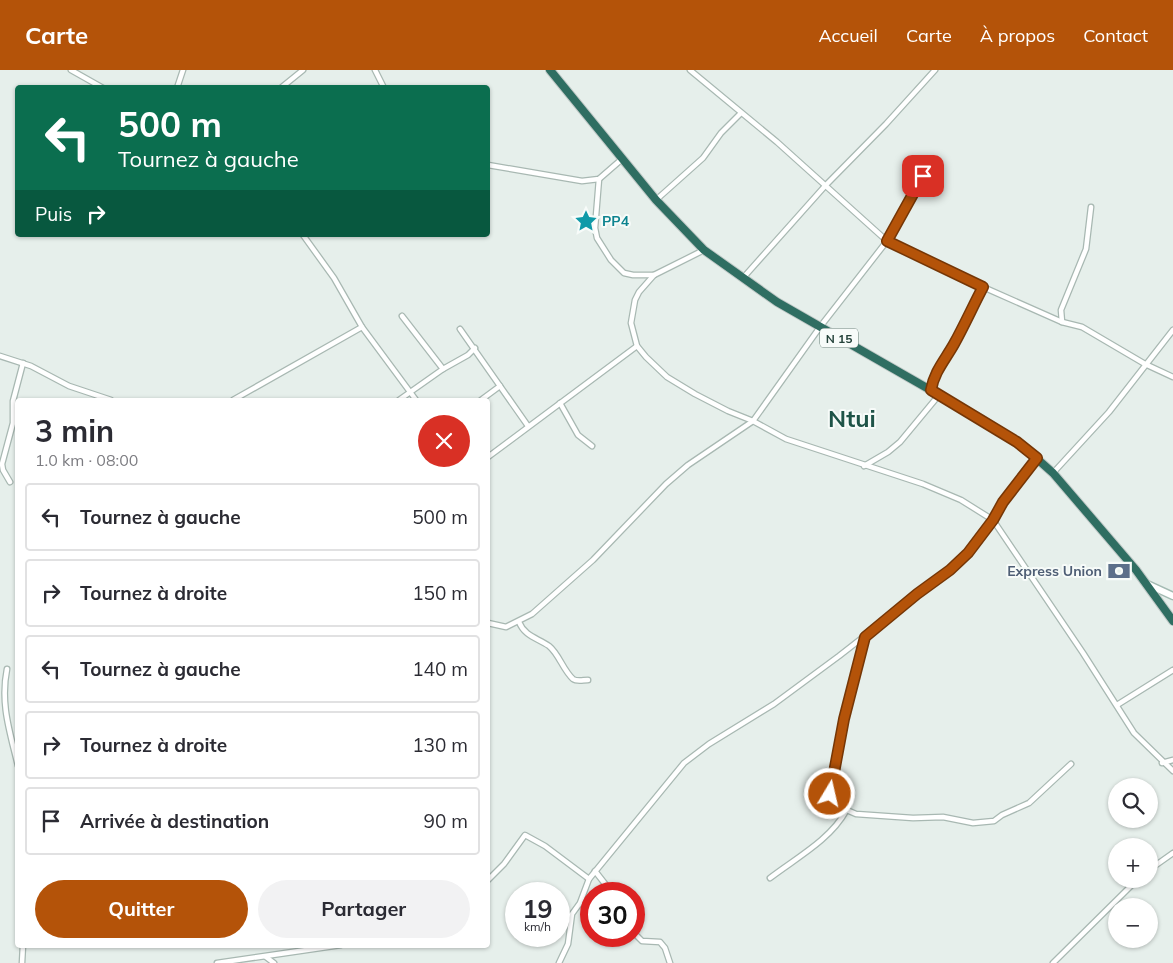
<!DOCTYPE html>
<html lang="fr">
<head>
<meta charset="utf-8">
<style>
  :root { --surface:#fff; --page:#f2f2f3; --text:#2b2b33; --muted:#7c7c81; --line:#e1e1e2; --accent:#b45309 }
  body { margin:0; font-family:Mulish,sans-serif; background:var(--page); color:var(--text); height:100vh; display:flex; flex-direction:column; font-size:19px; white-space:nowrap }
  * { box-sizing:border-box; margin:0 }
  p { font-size:16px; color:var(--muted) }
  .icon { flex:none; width:28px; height:28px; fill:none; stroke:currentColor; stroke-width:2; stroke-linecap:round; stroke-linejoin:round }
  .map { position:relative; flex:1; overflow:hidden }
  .side { position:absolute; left:15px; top:328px; width:475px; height:550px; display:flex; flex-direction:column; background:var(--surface); border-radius:5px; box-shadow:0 1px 4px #0004 }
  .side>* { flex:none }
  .banner { position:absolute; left:15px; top:15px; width:475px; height:152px; border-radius:5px; box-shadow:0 1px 4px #0004; background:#0b6e4f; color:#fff; overflow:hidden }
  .controls { position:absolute; left:1108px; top:708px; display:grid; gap:10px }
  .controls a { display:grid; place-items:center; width:50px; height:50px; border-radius:50%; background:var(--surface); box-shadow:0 1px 4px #0004; font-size:25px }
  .speed { position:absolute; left:505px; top:812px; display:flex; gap:10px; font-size:25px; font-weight:700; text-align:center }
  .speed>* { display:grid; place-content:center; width:65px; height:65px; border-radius:50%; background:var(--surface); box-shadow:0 1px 4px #0004; line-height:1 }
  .speed small { font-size:12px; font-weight:400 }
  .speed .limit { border:8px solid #d22; background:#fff; color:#111 }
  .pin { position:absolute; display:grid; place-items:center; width:42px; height:42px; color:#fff; margin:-21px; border-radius:10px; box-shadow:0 2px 8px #0006 }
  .me { position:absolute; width:55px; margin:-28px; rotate:9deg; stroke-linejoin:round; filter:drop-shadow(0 0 4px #0008) }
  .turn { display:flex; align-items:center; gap:18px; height:105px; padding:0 20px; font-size:22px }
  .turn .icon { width:65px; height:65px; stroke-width:2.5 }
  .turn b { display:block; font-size:35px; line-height:42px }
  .then { display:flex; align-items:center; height:48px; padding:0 20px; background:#0003; gap:10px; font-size:19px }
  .round { display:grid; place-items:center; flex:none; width:52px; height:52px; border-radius:26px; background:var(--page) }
  .headline { display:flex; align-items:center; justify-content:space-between; height:85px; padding:0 20px }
  h1 { font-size:30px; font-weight:700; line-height:38px }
  .cta { display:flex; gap:10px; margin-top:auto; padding:10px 20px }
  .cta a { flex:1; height:58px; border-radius:30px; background:var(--accent); color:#fff; font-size:20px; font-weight:700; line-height:58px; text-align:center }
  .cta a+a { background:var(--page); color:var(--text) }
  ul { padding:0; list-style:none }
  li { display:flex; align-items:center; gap:15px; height:68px; margin:0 10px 8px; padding:0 10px; border:2px solid var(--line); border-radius:5px }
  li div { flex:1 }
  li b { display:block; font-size:19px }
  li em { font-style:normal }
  header { display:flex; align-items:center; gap:30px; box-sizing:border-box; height:70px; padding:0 25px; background:var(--accent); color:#fff }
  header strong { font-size:24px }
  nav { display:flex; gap:28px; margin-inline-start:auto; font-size:18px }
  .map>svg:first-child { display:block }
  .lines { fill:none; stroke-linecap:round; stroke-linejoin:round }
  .street-casing { stroke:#a8b8b2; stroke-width:7 }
  .secondary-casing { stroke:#a4bbb3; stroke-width:9 }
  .highway-casing { stroke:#c2cac8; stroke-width:10 }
  .street { stroke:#fff; stroke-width:4.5 }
  .secondary { stroke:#fff; stroke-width:6 }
  .highway { stroke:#2f6e62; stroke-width:8 }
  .route-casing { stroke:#753606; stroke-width:12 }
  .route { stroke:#b45309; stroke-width:9 }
  .labels { text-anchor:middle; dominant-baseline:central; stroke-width:4; stroke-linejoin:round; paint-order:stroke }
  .shield { fill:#f7fbf9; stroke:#637a73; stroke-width:1 }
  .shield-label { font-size:12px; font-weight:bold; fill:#24423a }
  .culture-label { font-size:14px; font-weight:bold; fill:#0d838f; stroke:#f7fbf9; text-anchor:start }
  .service-label { font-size:14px; font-weight:bold; fill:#4e5e75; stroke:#f7fbf9; text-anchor:end }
  .town-label { font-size:24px; font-weight:bold; fill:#1f5448; stroke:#f7fbf9 }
</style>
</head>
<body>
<header>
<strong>Carte</strong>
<nav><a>Accueil</a><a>Carte</a><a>À propos</a><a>Contact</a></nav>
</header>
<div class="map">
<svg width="1173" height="893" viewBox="0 0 1173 893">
  <rect width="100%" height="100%" fill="#e6efeb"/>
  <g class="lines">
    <defs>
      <g id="street">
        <polyline points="71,0 103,18"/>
        <polyline points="375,0 384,18"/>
        <polyline points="690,0 777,72 887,171 983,217 1062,252 1082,257 1145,294 1173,307"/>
        <polyline points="282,17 303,0"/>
        <polyline points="177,18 183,0"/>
        <polyline points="488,95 582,111 599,109 622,89"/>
        <polyline points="599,109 595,158 597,168 611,190 624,203 633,205 654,205"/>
        <polyline points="656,130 703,88 721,63 741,43"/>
        <polyline points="303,165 334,208 362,257 416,330"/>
        <polyline points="704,180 654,205 639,222 635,230 631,253 637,276 646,287 667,307 695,324 728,341 753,351 786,369 923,414 961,430 993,450 1083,583 1134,663 1173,701"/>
        <polyline points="743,208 825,116 886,54 935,0"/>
        <polyline points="402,246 443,299"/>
        <polyline points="1062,252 1061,240 1086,179 1091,137"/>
        <polyline points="460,259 528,356"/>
        <polyline points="0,286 31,296 69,316 111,330"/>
        <path d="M931 320C934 302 945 291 954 274 964 256 973 236 983 217"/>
        <polyline points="233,330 362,257"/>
        <polyline points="399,330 443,299 468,285 475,278"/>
        <polyline points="481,330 500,316"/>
        <polyline points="560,333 578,365 592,376"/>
        <polyline points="488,387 637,276"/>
        <polyline points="864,396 888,382 900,372 939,325"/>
        <polyline points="1053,403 1109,342 1173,260"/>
        <polyline points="10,412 3,400 2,394 13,353 13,331 23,293"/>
        <path d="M519 552C525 567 538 568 549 576 559 584 563 600 573 609 577 612 583 610 588 610"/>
        <polyline points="488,553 506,557 532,544 593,490 666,414 688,395 753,351 820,257 887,171 932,89"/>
        <polyline points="865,567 844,649 830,721 831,727 842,738 856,744 913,748 943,747 973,753 994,751 1002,745 1029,733 1071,694"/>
        <path d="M7 599C0 634 10 662 18 696"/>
        <polyline points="1117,635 1173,600"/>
        <polyline points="1162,693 1173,690"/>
        <polyline points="1149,800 1173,783"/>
        <polyline points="595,801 613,824"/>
        <path d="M770 808C796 788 830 770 846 741"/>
        <polyline points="488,810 504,794 525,765 545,776 589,809"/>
        <polyline points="634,863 642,871 660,872 665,878 670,893"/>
        <polyline points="266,887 274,893"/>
        <polyline points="22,893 23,875"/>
        <polyline points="217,893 341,875"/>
        <polyline points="559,893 568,874 572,844 580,833 589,809 684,693 709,674 774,634 839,586 957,494 976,474 1003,432 1037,388"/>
        <polyline points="1053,893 1138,809"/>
      </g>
      <polyline id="secondary" points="1147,514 1173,526"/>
      <polyline id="highway" points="550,0 656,130 704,180 777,232 981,349 1026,379 1053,403 1136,500 1173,551"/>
    </defs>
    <use href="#street" class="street-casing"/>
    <use href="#secondary" class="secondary-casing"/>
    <use href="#highway" class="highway-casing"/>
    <use href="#street" class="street"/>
    <use href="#secondary" class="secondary"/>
    <use href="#highway" class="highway"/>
  </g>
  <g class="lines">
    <defs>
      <path id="route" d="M830 724 844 649 865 567 917 524 950 500 968 483 993 450 1003 432 1037 388 1017 372 931 320C934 302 945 290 954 274 964 256 973 236 983 217L887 171 923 106"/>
    </defs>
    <use href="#route" class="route-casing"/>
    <use href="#route" class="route"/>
  </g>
  <defs>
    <symbol id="sight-bare" viewBox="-9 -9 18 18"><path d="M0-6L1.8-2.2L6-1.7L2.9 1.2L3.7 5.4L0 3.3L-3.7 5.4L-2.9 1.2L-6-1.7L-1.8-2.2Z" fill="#0f9aa8" stroke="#f7fbf9" stroke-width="2.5" paint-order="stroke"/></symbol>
    <symbol id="bank-bare" viewBox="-9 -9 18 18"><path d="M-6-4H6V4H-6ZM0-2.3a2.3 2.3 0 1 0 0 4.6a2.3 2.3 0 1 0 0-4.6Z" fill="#5c6f8a" stroke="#f7fbf9" stroke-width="2.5" paint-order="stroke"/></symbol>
  </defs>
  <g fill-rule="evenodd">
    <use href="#sight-bare" x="570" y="135" width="32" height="32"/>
    <use href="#bank-bare" x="1103" y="485" width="32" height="32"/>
  </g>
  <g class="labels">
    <rect class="shield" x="820" y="258.5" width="38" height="19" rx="4"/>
    <g class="shield-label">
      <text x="839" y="268">N 15</text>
    </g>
    <g class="culture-label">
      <text x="602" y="151">PP4</text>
    </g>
    <g class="service-label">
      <text x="1102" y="501">Express Union</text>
    </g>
    <g class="town-label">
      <text x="852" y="348">Ntui</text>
    </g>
  </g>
</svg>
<div class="controls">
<a><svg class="icon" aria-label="search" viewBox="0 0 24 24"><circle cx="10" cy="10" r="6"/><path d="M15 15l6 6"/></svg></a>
<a>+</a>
<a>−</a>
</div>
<div class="speed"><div>19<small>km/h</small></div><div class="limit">30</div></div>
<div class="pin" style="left:923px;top:106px;background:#d93025"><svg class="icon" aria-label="arrive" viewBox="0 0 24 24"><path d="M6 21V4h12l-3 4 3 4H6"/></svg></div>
<svg class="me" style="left:830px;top:724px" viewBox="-20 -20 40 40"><circle r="17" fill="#b45309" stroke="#fff" stroke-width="3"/><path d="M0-11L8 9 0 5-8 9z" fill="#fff"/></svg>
<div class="banner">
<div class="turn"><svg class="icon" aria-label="left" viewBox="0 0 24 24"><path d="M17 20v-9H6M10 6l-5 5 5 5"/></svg><div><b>500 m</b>Tournez à gauche</div></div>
<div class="then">Puis<svg class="icon" aria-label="right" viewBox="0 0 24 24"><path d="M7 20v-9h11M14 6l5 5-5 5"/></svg></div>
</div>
<section class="side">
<div class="headline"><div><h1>3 min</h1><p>1.0 km · 08:00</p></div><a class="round" style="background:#d93025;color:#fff"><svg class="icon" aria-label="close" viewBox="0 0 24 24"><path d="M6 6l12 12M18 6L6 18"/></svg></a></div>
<ul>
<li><svg class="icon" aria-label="left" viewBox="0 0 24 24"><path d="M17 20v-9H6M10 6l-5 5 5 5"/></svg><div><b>Tournez à gauche</b></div><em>500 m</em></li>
<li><svg class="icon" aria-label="right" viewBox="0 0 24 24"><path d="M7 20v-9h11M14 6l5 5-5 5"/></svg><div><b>Tournez à droite</b></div><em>150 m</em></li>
<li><svg class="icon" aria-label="left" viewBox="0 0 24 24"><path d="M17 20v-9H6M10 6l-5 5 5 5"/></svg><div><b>Tournez à gauche</b></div><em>140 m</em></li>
<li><svg class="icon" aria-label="right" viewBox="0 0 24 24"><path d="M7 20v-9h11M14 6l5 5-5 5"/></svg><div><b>Tournez à droite</b></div><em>130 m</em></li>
<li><svg class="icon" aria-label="arrive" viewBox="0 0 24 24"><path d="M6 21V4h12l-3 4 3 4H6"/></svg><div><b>Arrivée à destination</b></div><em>90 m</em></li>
</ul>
<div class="cta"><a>Quitter</a><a>Partager</a></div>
</section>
</div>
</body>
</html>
